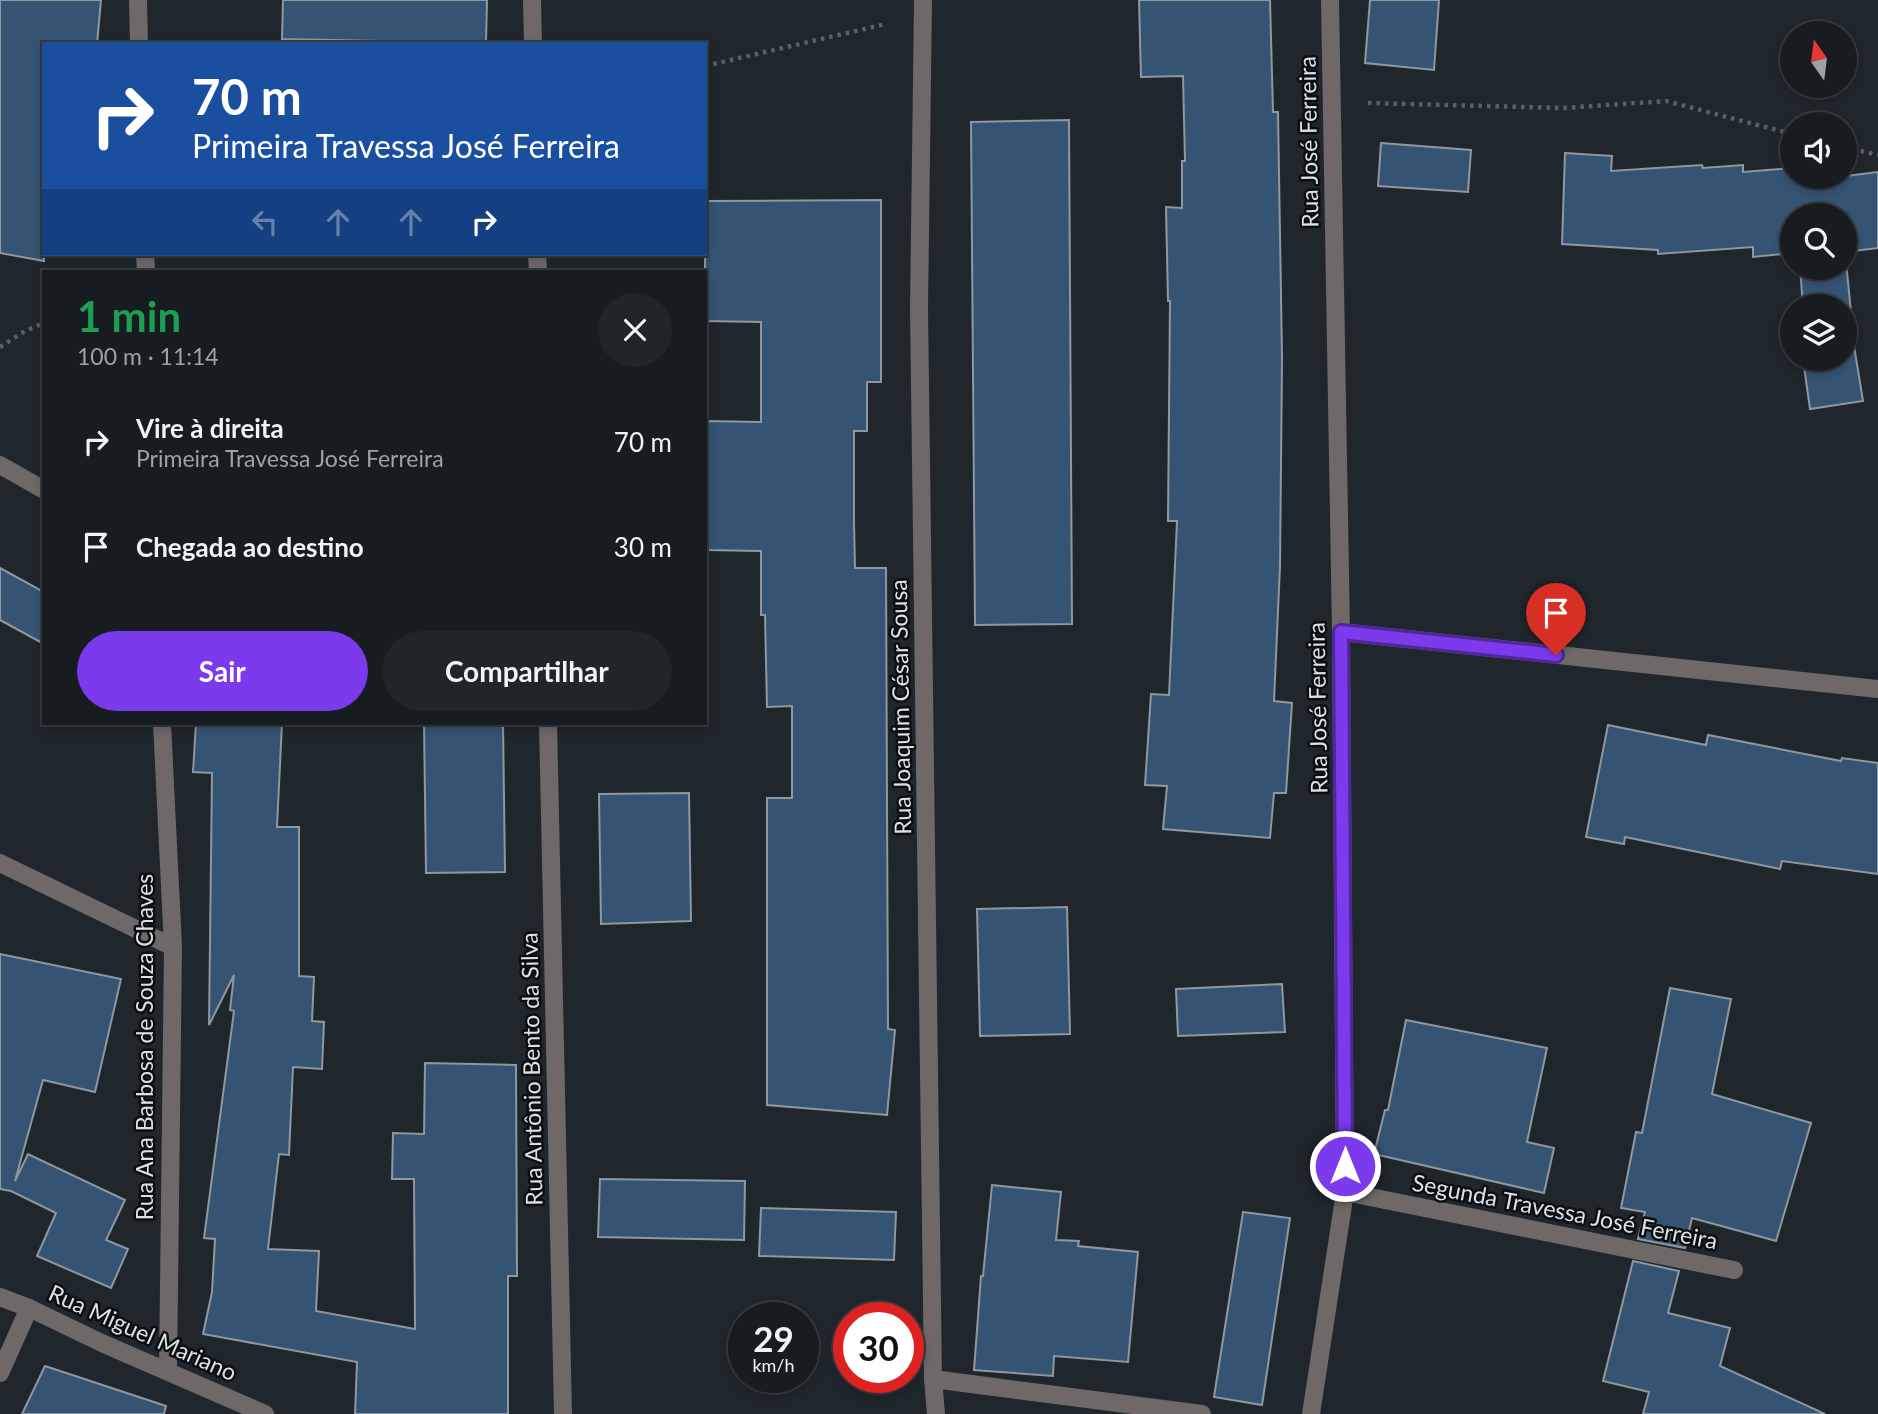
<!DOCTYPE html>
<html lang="pt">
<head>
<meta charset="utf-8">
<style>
  :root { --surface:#171c21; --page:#20252a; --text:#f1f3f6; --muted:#9ea1a5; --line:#363a3f; --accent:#7c3aed }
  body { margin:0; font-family:Lato,sans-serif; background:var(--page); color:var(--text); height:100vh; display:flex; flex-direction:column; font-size:26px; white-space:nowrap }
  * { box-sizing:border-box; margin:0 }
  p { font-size:23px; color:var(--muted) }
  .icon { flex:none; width:38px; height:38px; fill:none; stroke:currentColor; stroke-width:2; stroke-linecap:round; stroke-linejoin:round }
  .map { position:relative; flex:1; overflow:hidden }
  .drawer { position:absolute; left:42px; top:270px; width:665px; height:455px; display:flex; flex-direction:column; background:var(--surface); border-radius:0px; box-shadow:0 4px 10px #0003,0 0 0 2px var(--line) }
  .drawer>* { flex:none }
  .guide { position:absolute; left:42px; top:42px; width:665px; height:214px; border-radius:0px; box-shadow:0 4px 10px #0003,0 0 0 2px var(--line); background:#1a4fa0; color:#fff; overflow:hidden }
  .needle { width:46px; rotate:346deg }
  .fabs { position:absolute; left:1780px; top:21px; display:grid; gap:14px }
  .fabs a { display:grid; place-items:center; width:77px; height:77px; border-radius:50%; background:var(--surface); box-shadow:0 4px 10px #0003,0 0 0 2px var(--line); font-size:35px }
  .speed { position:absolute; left:728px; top:1302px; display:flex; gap:14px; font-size:35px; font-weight:700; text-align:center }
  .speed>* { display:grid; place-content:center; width:91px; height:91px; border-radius:50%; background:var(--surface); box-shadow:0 4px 10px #0003,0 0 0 2px var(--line); line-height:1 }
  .speed small { font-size:18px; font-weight:400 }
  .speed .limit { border:10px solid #d22; background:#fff; color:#111 }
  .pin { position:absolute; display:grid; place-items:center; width:60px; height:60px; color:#fff; margin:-72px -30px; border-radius:50% 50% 50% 0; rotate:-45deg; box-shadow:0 0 7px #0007 }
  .pin .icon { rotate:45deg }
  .me { position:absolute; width:77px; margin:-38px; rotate:0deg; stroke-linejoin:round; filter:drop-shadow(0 0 5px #0008) }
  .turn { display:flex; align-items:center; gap:24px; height:147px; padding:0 35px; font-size:32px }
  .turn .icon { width:91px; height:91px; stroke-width:2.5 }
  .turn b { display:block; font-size:49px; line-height:60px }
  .lanes { display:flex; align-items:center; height:66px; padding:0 35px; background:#0003; justify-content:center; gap:35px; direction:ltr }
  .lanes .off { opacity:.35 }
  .round { display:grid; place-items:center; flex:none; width:74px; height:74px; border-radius:37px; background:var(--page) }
  .headline { display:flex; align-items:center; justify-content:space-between; height:119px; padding:0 35px }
  h1 { font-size:42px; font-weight:700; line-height:52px; color:#1e9e55 }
  .cta { display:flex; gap:14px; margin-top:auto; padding:14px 35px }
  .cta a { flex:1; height:80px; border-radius:42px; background:var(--accent); color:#fff; font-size:28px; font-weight:700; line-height:80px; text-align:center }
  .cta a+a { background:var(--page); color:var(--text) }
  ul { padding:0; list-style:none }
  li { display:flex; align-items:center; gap:21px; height:105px; padding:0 35px }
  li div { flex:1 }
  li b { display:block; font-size:26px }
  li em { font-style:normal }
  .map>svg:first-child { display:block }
  .building { fill:#355473; stroke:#8f979f; stroke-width:2 }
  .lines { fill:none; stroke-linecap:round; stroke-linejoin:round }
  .path { stroke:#5a6065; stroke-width:4.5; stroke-dasharray:3.5 5; stroke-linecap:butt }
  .minor { stroke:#6e6868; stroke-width:18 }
  .route-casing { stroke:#51269a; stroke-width:18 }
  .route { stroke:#7c3aed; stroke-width:12 }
  .labels { text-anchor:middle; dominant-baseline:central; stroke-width:5; stroke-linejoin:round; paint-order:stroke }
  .street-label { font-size:23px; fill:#dde1e6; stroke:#0b0e11 }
</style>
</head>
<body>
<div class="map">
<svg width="1878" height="1414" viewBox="0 0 1878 1414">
  <rect width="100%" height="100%" fill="#1f262c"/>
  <g class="building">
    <polygon points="0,0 101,0 97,44 44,44 44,261 0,253"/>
    <polygon points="283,0 487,0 486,43 282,39"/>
    <polygon points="1139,0 1270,0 1273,112 1278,112 1282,357 1280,566 1274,701 1292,703 1286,793 1274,793 1270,838 1163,829 1167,786 1145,785 1151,694 1169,695 1177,521 1168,521 1170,301 1168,301 1166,207 1182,208 1182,161 1185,161 1183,76 1141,77"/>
    <polygon points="1370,0 1439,0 1434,70 1365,63"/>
    <polygon points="1069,120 1072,624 975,625 971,122"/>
    <polygon points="1381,143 1471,150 1468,192 1378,186"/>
    <polygon points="1565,153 1612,156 1611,171 1702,165 1703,168 1743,165 1743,172 1792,168 1792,177 1838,177 1878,172 1878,248 1845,252 1855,352 1863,401 1810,409 1803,359 1844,359 1844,306 1803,306 1800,268 1844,268 1844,215 1792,215 1792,253 1753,257 1753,247 1658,254 1658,250 1562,244"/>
    <polygon points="881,200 881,382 867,382 867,431 854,431 854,523 855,568 886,568 888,1029 895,1030 887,1115 767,1105 767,798 792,798 792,706 767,707 765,615 761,615 761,551 705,550 705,421 761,422 761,322 705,321 705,201"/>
    <polygon points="0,568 44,592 44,644 0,620"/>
    <polygon points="196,723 282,723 277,827 299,827 299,976 314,977 312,1021 324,1022 322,1069 293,1067 289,1155 279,1154 268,1249 319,1251 316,1311 415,1329 414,1179 392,1179 393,1133 424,1134 425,1063 516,1065 517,1276 508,1276 508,1414 355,1414 357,1362 203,1334 212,1292 215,1239 204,1238 234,1011 230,1010 234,975 209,1025 212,773 193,772"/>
    <polygon points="424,723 503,723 505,872 426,873"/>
    <polygon points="1608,725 1706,745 1708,735 1841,761 1842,758 1878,763 1878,874 1782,861 1780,869 1625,837 1624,844 1586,837"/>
    <polygon points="689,793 691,921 601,924 599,794"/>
    <polygon points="1067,907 1070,1034 980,1036 977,909"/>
    <polygon points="0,954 121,979 95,1092 43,1080 15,1181 28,1154 125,1200 106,1240 128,1249 111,1288 37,1256 56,1213 11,1191 0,1189"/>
    <polygon points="1282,984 1285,1032 1178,1036 1176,989"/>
    <polygon points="1670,988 1731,999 1712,1094 1811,1123 1776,1241 1692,1218 1685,1248 1638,1239 1645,1212 1621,1208 1636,1132 1642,1133"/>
    <polygon points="1406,1020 1547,1048 1527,1142 1554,1148 1544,1193 1374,1154 1385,1110 1388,1110"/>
    <polygon points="600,1179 745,1181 744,1240 598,1237"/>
    <polygon points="992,1185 1061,1192 1056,1240 1079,1241 1078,1246 1138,1252 1128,1362 1054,1356 1053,1376 974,1370 981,1276 983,1276"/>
    <polygon points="761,1208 896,1212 894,1260 759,1256"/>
    <polygon points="1243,1212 1290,1218 1262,1405 1214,1397"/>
    <polygon points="1633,1261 1679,1271 1668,1313 1730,1328 1720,1366 1825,1414 1643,1414 1649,1392 1603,1381"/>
    <polygon points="45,1366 166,1406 164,1414 22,1414"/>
  </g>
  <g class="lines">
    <g class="path">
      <polyline points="705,66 886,24"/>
      <polyline points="1368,103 1563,108 1666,101 1792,134"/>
      <polyline points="1844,147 1878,155"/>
      <polyline points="0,347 25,331 44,323"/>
    </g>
    <g class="minor">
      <polyline points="138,0 139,44"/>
      <polyline points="532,0 533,44"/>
      <polyline points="923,0 919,309 933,1379 936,1414"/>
      <polyline points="145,254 146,271"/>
      <polyline points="537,254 538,271"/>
      <polyline points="0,465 44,490"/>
      <polyline points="1341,632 1878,689"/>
      <polyline points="162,723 173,947 168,1370"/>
      <polyline points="548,723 563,1414"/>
      <polyline points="0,863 173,947"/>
      <polyline points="1345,1192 1734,1270"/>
      <polyline points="0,1297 29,1308 104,1344 265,1414"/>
      <polyline points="0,1373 29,1308"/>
      <polyline points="933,1379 1202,1414"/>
      <polyline points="1311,1414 1345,1192 1341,632 1330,0"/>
    </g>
  </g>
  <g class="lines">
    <defs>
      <polyline id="route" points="1345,1166 1341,632 1556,655"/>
    </defs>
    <use href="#route" class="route-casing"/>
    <use href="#route" class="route"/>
  </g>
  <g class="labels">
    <g class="street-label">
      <text transform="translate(1308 142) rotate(-91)">Rua José Ferreira</text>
      <text transform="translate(900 707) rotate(-91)">Rua Joaquim César Sousa</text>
      <text transform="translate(1317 708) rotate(-91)">Rua José Ferreira</text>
      <text transform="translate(144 1047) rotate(-90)">Rua Ana Barbosa de Souza Chaves</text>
      <text transform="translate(531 1069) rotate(-91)">Rua Antônio Bento da Silva</text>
      <text transform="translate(1565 1211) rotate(11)">Segunda Travessa José Ferreira</text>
      <text transform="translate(143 1332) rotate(24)">Rua Miguel Mariano</text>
    </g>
  </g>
</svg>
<div class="fabs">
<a><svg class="needle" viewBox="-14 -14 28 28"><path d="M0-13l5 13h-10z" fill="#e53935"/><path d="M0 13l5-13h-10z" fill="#9ea1a5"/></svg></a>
<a><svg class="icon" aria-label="sound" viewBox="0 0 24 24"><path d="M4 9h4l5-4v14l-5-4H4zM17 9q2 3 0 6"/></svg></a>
<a><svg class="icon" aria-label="search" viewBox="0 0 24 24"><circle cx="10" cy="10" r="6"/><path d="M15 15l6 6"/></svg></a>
<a><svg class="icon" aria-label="layers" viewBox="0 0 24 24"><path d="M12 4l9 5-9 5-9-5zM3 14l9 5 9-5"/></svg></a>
</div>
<div class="speed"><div>29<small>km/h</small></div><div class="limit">30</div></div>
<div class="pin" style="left:1556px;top:655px;background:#d93025"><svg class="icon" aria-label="arrive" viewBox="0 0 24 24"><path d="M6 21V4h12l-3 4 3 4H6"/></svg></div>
<svg class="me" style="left:1345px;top:1166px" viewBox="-20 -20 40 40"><circle r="17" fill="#7c3aed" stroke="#fff" stroke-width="3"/><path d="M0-11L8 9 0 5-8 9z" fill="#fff"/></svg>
<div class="guide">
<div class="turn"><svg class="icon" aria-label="right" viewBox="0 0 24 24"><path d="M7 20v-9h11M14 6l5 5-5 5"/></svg><div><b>70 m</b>Primeira Travessa José Ferreira</div></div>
<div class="lanes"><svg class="icon off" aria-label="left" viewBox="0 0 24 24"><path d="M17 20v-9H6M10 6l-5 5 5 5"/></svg><svg class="icon off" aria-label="ahead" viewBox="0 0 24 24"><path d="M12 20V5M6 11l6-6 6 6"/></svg><svg class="icon off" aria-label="ahead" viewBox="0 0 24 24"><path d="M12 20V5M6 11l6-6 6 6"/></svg><svg class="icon" aria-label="right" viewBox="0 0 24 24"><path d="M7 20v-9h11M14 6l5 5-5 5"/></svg></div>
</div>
<section class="drawer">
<div class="headline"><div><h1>1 min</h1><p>100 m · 11:14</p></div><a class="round"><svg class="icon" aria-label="close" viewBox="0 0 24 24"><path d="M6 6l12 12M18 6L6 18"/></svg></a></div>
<ul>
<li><svg class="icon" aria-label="right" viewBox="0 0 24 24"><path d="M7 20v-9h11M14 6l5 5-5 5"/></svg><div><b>Vire à direita</b><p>Primeira Travessa José Ferreira</p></div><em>70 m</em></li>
<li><svg class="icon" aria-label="arrive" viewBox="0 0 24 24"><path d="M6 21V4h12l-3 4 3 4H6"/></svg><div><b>Chegada ao destino</b></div><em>30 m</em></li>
</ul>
<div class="cta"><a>Sair</a><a>Compartilhar</a></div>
</section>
</div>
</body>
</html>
